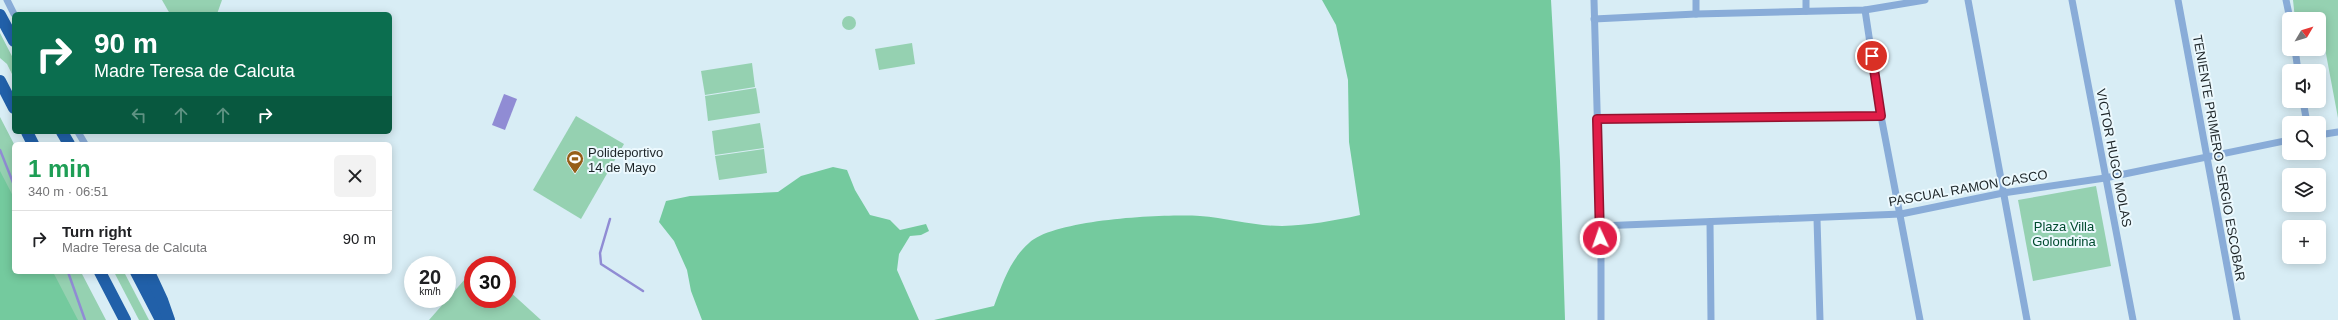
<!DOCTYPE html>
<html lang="en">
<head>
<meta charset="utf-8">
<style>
  :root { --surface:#fff; --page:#f2f2f2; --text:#202124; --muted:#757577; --line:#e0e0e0 }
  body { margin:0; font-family:Arial,sans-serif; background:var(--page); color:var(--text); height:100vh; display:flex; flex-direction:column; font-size:15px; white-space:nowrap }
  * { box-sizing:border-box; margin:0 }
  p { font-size:13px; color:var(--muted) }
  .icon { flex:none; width:22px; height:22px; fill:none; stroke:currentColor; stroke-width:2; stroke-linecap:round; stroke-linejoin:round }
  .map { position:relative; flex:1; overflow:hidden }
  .side { position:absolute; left:12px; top:142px; width:380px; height:132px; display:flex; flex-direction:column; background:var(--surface); border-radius:6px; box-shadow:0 2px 10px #0003 }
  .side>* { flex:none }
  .guide { position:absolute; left:12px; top:12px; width:380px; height:122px; border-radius:6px; box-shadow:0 2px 10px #0003; background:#0b6e4f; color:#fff; overflow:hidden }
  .needle { width:26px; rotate:52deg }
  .buttons { position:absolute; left:2282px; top:12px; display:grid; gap:8px }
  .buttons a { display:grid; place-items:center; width:44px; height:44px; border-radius:6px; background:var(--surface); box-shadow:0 2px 10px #0003; font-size:20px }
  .speed { position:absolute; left:404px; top:256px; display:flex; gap:8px; font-size:20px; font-weight:700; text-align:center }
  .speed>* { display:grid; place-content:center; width:52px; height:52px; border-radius:50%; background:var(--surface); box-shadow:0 2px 10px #0003; line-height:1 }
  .speed small { font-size:10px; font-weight:400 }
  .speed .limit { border:6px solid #d22; background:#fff; color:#111 }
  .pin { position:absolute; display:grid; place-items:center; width:34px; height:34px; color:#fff; margin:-17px; border:2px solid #fff; border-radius:50%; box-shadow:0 1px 4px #0007 }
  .me { position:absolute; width:44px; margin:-22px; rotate:357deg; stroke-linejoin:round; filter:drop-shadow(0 0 3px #0008) }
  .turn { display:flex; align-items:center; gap:14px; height:84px; padding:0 16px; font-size:18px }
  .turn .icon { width:52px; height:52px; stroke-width:2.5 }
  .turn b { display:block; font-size:28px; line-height:34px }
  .lanes { display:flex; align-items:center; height:38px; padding:0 16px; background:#0003; justify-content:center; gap:20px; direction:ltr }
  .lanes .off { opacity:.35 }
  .round { display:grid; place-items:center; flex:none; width:42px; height:42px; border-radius:6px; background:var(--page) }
  .overview { display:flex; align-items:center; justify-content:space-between; height:68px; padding:0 16px }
  h1 { font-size:24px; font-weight:700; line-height:30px; color:#1e9e55 }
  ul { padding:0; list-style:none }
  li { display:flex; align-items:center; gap:12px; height:56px; padding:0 16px; border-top:1px solid var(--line) }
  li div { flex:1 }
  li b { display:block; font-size:15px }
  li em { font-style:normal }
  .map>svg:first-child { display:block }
  .green { fill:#95d1b1 }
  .forest { fill:#74ca9e }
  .water { fill:#908cd4 }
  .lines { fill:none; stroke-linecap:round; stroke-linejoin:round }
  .stream { stroke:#908cd4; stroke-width:2.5 }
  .street { stroke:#89acd8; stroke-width:7 }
  .highway { stroke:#2160a9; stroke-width:12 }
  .route-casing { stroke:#92132f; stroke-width:10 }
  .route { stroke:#e11d48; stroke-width:7 }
  .labels { text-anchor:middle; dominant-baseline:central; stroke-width:4; stroke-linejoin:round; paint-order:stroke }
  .poi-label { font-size:13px; fill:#1d2528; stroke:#ecf9fe; text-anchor:start }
  .street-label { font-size:13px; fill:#1d2528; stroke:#ecf9fe }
  .park-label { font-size:13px; fill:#014b2f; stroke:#ecf9fe }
</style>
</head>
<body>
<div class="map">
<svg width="2338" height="320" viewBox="0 0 2338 320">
  <rect width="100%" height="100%" fill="#d8edf5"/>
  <g class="green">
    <polygon points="162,0 222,0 217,14 170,14"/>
    <polygon points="2293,0 2338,0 2338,118 2323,38 2319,39 2319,19 2295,19"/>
    <circle cx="849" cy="23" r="7"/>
    <polygon points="0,33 14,60 14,78 7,64 0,58"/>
    <polygon points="912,43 915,64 879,70 875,49"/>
    <polygon points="752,63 755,87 705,95 701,71"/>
    <polygon points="756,88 760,113 708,121 705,96"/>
    <polygon points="576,116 624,144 581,219 533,190"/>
    <polygon points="0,117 14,144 14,272 81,272 106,320 0,320"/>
    <polygon points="760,123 764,148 715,155 712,131"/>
    <polygon points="764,149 767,173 719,180 715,156"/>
    <polygon points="2096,186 2111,266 2033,281 2018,200"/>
    <polygon points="473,270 473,299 507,299 507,289 541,320 429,320"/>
    <polygon points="114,272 124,272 149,320 139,320"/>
  </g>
  <g class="forest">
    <path d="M1322 0H1551L1560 161 1565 320H934L994 306C1003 282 1010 260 1029 243 1055 219 1164 214 1200 216 1227 218 1255 226 1282 226 1308 225 1334 221 1360 215L1349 142 1348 80 1336 25Z"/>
    <polygon points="833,167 847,170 855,190 870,215 890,220 900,230 926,224 929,231 921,235 910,236 899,254 897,270 919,320 702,320 691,291 687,270 674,241 659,222 666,201 690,196 778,192 801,176"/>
    <polygon points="0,171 14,198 14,272 53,272 78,320 0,320"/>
  </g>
  <polygon class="water" points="504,94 517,99 505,130 492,125"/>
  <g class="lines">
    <g class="stream">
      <polyline points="0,150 14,185"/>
      <polyline points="610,219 600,253 601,264 643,291"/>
      <polyline points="68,272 85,320"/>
    </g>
    <g class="street">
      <polyline points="7,0 14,14"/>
      <polyline points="1594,0 1601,250 1601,320"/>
      <polyline points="1696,0 1696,14"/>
      <polyline points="1806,0 1806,11"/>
      <polyline points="1968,0 2027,320"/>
      <polyline points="2072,0 2133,320"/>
      <polyline points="2178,0 2237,320"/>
      <polyline points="2286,0 2290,19"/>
      <polyline points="1865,10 1881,116 1920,320"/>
      <polyline points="1594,19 1696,14 1865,10 1925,0"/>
      <polyline points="2295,49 2298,71"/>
      <polyline points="2303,101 2307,123"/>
      <polyline points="1597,119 1881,116"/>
      <polyline points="78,132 85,144"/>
      <polyline points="2319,135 2338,132"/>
      <polyline points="1817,219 1820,320"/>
      <polyline points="1710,222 1711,320"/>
      <polyline points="1599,226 1901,214 2003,193 2105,178 2289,140"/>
    </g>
    <g class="highway">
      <polyline points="0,15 14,41"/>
      <polyline points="0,81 14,108"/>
      <polyline points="27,132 33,144"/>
      <polyline points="62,132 69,144"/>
      <polyline points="100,272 125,320"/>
      <polyline points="136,272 161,320"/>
      <polyline points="149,272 162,300 169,320"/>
    </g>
  </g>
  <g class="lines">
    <defs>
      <polyline id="route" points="1600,238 1597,119 1881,116 1872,56"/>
    </defs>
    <use href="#route" class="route-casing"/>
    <use href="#route" class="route"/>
  </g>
  <defs>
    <symbol id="stadium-pin" viewBox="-11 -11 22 30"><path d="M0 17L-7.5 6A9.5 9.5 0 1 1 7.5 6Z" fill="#965e18" stroke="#ecf9fe"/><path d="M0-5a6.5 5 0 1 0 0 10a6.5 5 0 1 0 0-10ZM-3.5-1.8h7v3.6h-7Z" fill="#fff"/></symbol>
  </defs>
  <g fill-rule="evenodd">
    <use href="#stadium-pin" x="565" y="149" width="20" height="27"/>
  </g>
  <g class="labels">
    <g class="poi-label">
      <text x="588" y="152">Polideportivo<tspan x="588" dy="15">14 de Mayo</tspan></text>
    </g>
    <g class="street-label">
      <text transform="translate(2114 158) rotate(79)">VICTOR HUGO MOLAS</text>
      <text transform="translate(2219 158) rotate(80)">TENIENTE PRIMERO SERGIO ESCOBAR</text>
      <text transform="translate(1968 188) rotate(-10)">PASCUAL RAMON CASCO</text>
    </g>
    <g class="park-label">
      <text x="2064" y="226">Plaza Villa<tspan x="2064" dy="15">Golondrina</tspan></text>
    </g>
  </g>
</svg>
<div class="buttons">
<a><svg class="needle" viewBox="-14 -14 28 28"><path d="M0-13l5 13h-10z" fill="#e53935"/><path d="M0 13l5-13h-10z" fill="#757577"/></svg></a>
<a><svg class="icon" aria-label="sound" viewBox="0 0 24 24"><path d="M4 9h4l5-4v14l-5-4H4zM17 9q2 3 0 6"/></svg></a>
<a><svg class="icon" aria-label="search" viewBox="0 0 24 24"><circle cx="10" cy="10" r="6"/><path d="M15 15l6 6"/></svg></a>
<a><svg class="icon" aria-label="layers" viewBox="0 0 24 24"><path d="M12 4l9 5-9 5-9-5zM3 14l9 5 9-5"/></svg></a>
<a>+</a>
</div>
<div class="speed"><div>20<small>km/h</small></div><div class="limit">30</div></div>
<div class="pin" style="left:1872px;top:56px;background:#d93025"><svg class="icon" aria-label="arrive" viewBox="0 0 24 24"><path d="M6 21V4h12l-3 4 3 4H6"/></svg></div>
<svg class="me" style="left:1600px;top:238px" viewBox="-20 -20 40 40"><circle r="17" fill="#e11d48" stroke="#fff" stroke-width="3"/><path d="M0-11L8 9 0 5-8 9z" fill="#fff"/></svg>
<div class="guide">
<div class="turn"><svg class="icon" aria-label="right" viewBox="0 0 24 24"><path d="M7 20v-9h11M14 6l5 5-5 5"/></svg><div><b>90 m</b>Madre Teresa de Calcuta</div></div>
<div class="lanes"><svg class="icon off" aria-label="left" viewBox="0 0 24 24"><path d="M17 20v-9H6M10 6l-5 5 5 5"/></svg><svg class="icon off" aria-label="ahead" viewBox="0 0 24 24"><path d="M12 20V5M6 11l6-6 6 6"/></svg><svg class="icon off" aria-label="ahead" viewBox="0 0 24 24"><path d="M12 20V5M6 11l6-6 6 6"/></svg><svg class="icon" aria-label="right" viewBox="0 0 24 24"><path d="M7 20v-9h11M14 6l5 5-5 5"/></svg></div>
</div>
<section class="side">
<div class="overview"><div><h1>1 min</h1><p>340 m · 06:51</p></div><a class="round"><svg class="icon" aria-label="close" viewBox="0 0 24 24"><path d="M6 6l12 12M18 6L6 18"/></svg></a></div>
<ul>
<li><svg class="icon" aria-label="right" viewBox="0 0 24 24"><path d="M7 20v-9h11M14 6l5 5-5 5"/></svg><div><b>Turn right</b><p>Madre Teresa de Calcuta</p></div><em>90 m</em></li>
</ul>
</section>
</div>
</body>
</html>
